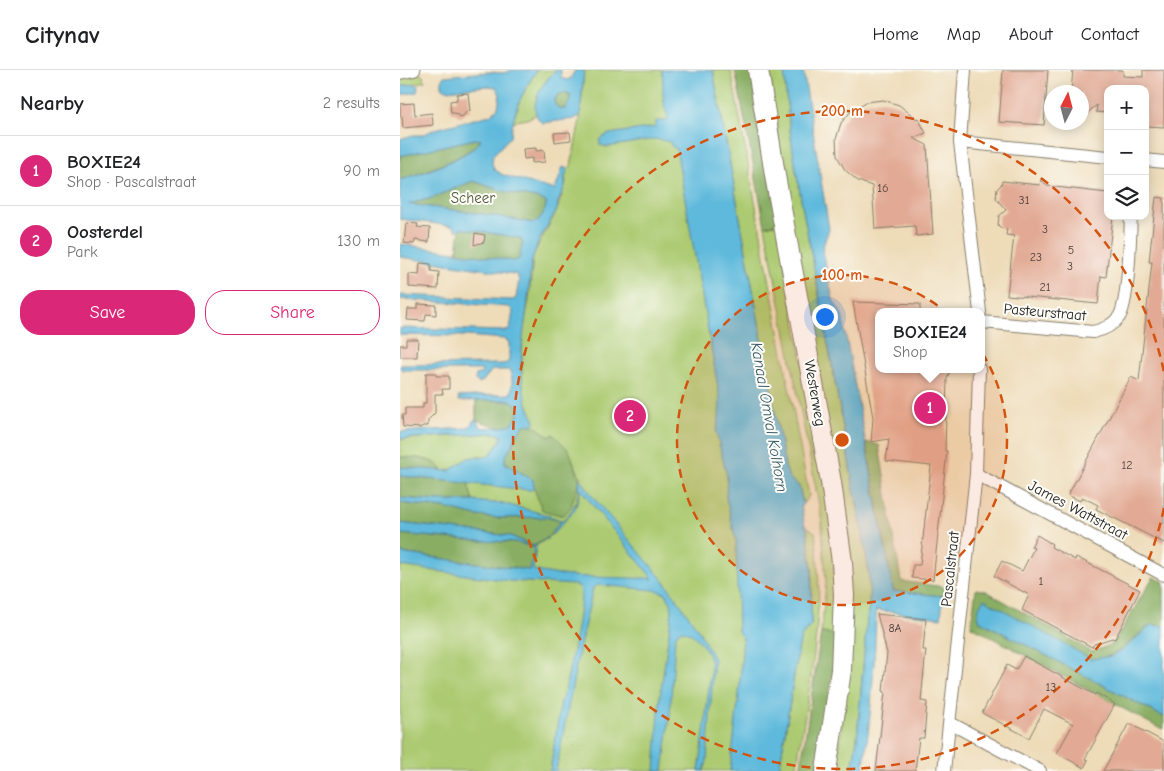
<!DOCTYPE html>
<html lang="en">
<head>
<meta charset="utf-8">
<style>
	body { margin:0; font-family:"Comic Neue",sans-serif; background:#f2f2f2; color:#202124 }
	.controls { position:absolute; right:15px; top:15px; display:grid; overflow:hidden; border-radius:10px; box-shadow:0 2px 12px #0003 }
	.controls button { width:45px; height:45px; display:grid; place-items:center; padding:0; border:0; border-bottom:1px solid #e0e0e0; background:#fff; color:#202124; font:25px sans-serif }
	.compass { position:absolute; left:644px; top:15px; width:45px; height:45px; border-radius:50%; background:#fff; box-shadow:0 2px 12px #0003; rotate:6deg }
	.you { position:absolute; left:424px; top:246px; width:18px; height:18px; margin:-12px; border:4px solid #fff; border-radius:50%; background:#1a73e8; box-shadow:0 0 0 8px #1a73e833 }
	.badge { display:grid; place-items:center; width:32px; height:32px; border-radius:50%; background:#db2777; color:#fff; font-size:16px; font-weight:700 }
	.pin { position:absolute; translate:-50% -50%; border:2px solid #fff; box-shadow:0 1px 5px #0006 }
	.popup { position:absolute; left:475px; top:238px; width:110px; height:65px; box-sizing:border-box; display:grid; place-content:center; border-radius:10px; background:#fff; filter:drop-shadow(0 1px 4px #0005); font-size:16px; white-space:nowrap; color:#757577 }
	.popup b { font-size:19px; color:#202124 }
	.popup::after { content:''; position:absolute; left:50%; top:100%; margin-left:-10px; border:10px solid transparent; border-top-color:#fff }
	.list { margin:0; padding:0; list-style:none }
	h2 { display:flex; justify-content:space-between; align-items:center; height:65px; margin:0; padding:0 20px; font-size:21px }
	h2 small { font-size:16px; font-weight:400; color:#757577 }
	.list li { display:grid; grid-template-columns:32px 1fr auto; gap:15px; align-items:center; box-sizing:border-box; height:70px; padding:0 20px; border-top:1px solid #e0e0e0 }
	.list b { display:block; font-size:19px; white-space:nowrap }
	.list p { margin:0; font-size:16px; white-space:nowrap; color:#757577 }
	.list em { font-size:16px; font-style:normal; color:#757577 }
	.actions { display:flex; gap:10px; padding:15px 20px }
	.actions a { flex:1; padding:11px 0; border:1px solid #db2777; border-radius:20px; text-align:center; font-size:18px; color:#db2777 }
	.actions .main { background:#db2777; color:#fff }
	.icon { flex:none; width:28px; height:28px; fill:none; stroke:currentColor; stroke-width:2; stroke-linecap:round; stroke-linejoin:round }
	.map { position:relative; flex:none; width:764px; height:701px; overflow:hidden }
	header { display:flex; align-items:center; gap:30px; box-sizing:border-box; height:70px; padding:0 25px; background:#fff; border-bottom:1px solid #e0e0e0 }
	header strong { font-size:24px }
	nav { display:flex; gap:28px; margin-inline-start:auto; font-size:18px }
	main { display:flex }
	aside { flex:1; background:#fff }
	.map>svg:first-child { display:block }
	.green { fill:#acca71; stroke:#647346 }
	.forest { fill:#89ae63; stroke:#526540 }
	.water { fill:#5fb9dc; stroke:#3e6a7c; fill-rule:evenodd }
	.building { fill:#e2aa94 }
	.lines { fill:none; stroke-linecap:round; stroke-linejoin:round }
	.street-casing { stroke:#857c6a; stroke-width:14 }
	.primary-casing { stroke:#857c6a; stroke-width:22 }
	.street { stroke:#fff; stroke-width:12 }
	.primary { stroke:#fff; stroke-width:20 }
	.ring { fill:none; stroke:#d4530e; stroke-width:2.5; stroke-dasharray:9 6 }
	.labels { text-anchor:middle; stroke-width:4; stroke-linejoin:round; paint-order:stroke }
	.number-label { font-size:12px; fill:#4e403a }
	.park-label { font-size:15px; fill:#4e593a; stroke:#fdfcf7 }
	.street-label { font-size:15px; fill:#1c1c1c; stroke:#fdfcf7 }
	.water-label { font-size:16px; font-style:italic; fill:#375b69; stroke:#fdfcf7 }
	.centre { fill:#d4530e; stroke:#fdfcf7; stroke-width:2.5 }
	.ring-label { font-size:15px; text-anchor:middle; font-weight:bold; fill:#d4530e; stroke:#fdfcf7; stroke-width:4; stroke-linejoin:round; paint-order:stroke }
</style>
</head>
<body>
<header>
<strong>Citynav</strong>
<nav><a>Home</a><a>Map</a><a>About</a><a>Contact</a></nav>
</header>
<main>
<aside>
<h2>Nearby<small>2 results</small></h2>
<ul class="list">
<li><span class="badge">1</span><div><b>BOXIE24</b><p>Shop · Pascalstraat</p></div><em>90 m</em></li>
<li><span class="badge">2</span><div><b>Oosterdel</b><p>Park</p></div><em>130 m</em></li>
</ul>
<div class="actions"><a class="main">Save</a><a>Share</a></div>
</aside>
<div class="map">
<svg width="764" height="701" viewBox="0 0 764 701">
	<rect width="100%" height="100%" fill="#fdfcf7"/>
	<filter id="ink" filterUnits="userSpaceOnUse"><feTurbulence type="fractalNoise" baseFrequency=".02" numOctaves="2"/><feDisplacementMap in="SourceGraphic" scale="10" xChannelSelector="R" yChannelSelector="G"/><feConvolveMatrix kernelMatrix="1 2 1 2 8 2 1 2 1" color-interpolation-filters="sRGB"/></filter>
	<filter id="wash" filterUnits="userSpaceOnUse"><feTurbulence type="fractalNoise" baseFrequency=".0096" numOctaves="4" result="noise"/><feDisplacementMap in="SourceGraphic" scale="20" xChannelSelector="R" yChannelSelector="G"/><feGaussianBlur stdDeviation="1.12" result="paint"/><feColorMatrix in="noise" values="0 0 0 0 0 0 0 0 0 0 0 0 0 0 0 0 0 1.4 0 .05"/><feComposite in="paint" operator="in"/></filter>
	<g filter="url(#wash)">
		<rect width="100%" height="100%" fill="#eedcb9"/>
		<g class="green">
			<path d="M137,0H156C144,11 132,28 137,44L127,49L111,52L118,38L119,29Z"/>
			<path d="M184,0H271L328,380L342,487L347,613L335,701H0V403L178,417L182,411L168,380L153,364L150,367L133,355L124,325L122,304V265L129,230L133,185L157,140L166,112L165,106L168,99L171,96L180,50Z"/>
			<path d="M313,0H331L409,426L403,434L399,416L389,408L385,396Z"/>
			<path d="M370,0H384C388,63 400,125 412,187C425,259 439,331 451,403C458,443 476,512 467,549L457,669L452,701H436L451,583L374,39Z"/>
			<path d="M19,3L24,7L25,11L16,14L0,16V6Z"/>
			<path d="M378,153L432,459L437,573L431,564L421,563L426,512L421,445L365,156Z"/>
			<path d="M95,363L102,365V368L89,386C85,387 81,385 77,386C64,388 55,401 43,401C34,387 15,388 0,387V369Z"/>
			<path d="M407,457L415,462L416,468C418,492 420,517 418,541C415,595 404,648 396,701H379L398,581L401,567L411,555L412,499Z"/>
		</g>
		<g class="forest">
			<path d="M335,0H352L378,153L365,156Z"/>
			<path d="M161,23L167,24L171,27L170,33L165,39L157,37L154,34L155,28Z"/>
			<path d="M75,69L81,70C70,86 19,104 0,110V86Z"/>
			<path d="M73,111L102,121L140,129L146,132C147,139 140,151 133,153L96,146L9,134L29,129Z"/>
			<path d="M60,158L120,168L123,173L119,189L115,191L57,183Z"/>
			<path d="M76,330L112,331L118,338L117,349C106,363 90,354 76,350Z"/>
			<path d="M126,354L133,355L150,367L153,364L169,380L180,410L171,437L163,446L142,440L134,418L133,410L105,392V388L122,357Z"/>
			<path d="M466,372L479,375L501,511L544,517L543,526L493,521Z"/>
			<path d="M0,387C15,388 34,387 43,401L0,397Z"/>
			<path d="M0,406L68,413L73,431H38L0,428Z"/>
			<path d="M0,433L44,438L77,446L98,448L146,447L161,451L148,468L133,476L111,466L0,453Z"/>
			<path d="M0,464L80,471L115,472L133,477L134,484L130,499L129,500L0,483Z"/>
			<path d="M753,507L764,512V556L751,555C729,570 721,588 691,589L577,544L580,551L764,647V659L759,658L571,556L576,519L586,521L692,582L713,574Z"/>
			<path d="M421,563L431,564L437,573L418,701H400Z"/>
		</g>
		<g class="water">
			<path d="M112,0H137C123,21 113,41 111,66L93,85L92,93L94,99L103,105L155,120L163,97L168,99L165,106V116L158,132L157,140C149,154 138,169 134,184C129,198 130,215 128,230C123,271 113,312 135,351L133,355L126,354L122,357L105,388V393L133,410L134,416L132,420H129L0,406V397L49,401L68,388L89,386L101,371L102,366L95,363L0,369V362L68,358L75,349L82,358L102,357L112,354L118,346L117,335L110,330L59,331L58,327L110,324C113,318 113,306 109,300H92L83,311L79,313L75,310L76,305L82,303V300H3L0,298L1,295L102,294L107,293L109,290V272L104,269L67,266L0,265V258L104,261L110,260L113,241L109,237L0,229V225L113,230L116,228L119,210L117,205L114,204L0,187V174L115,191L119,189L123,173L120,168L60,158L57,161L53,156L0,149V110C20,104 70,87 81,70L75,69L0,86V69L13,65H22L35,59L90,45L98,38L100,24L96,17L87,16L46,20L42,17V9L44,6L89,2L104,3ZM73,111L102,121L140,129L146,132C147,139 140,151 133,153L96,146L9,134L29,129Z"/>
			<path d="M156,0H161V8L167,10L171,8L175,0H184L180,46L174,49L142,53C125,38 143,12 156,0ZM164,23L170,25L171,30L165,39H160L155,35L154,31L158,24Z"/>
			<path d="M262,0H313L385,396L389,408L399,416L403,434L401,436L405,456L407,457L412,499L411,555L401,567L398,581L379,701H330L339,624L343,568L338,562L336,471L326,428L327,406L316,362L319,349L320,329L276,78L272,77L270,72L255,69L207,77L200,75V70L203,67L209,64L255,57L256,51H266L268,47C261,32 264,16 262,0Z"/>
			<path d="M384,0H403L429,159L422,179L433,230L442,245L493,521L543,526L541,548L476,540C475,594 471,648 463,701H452L457,669L467,548C476,512 458,443 451,403C439,331 425,259 412,187C400,125 388,63 384,0Z"/>
			<path d="M16,14L18,16L17,22L0,25V16Z"/>
			<path d="M179,409L182,411L192,426L264,511L298,559L314,589L307,691L304,701H299C303,673 306,645 309,617C310,609 312,598 310,590C307,578 292,558 279,561L275,568L270,645L263,701H255L260,626L272,541L271,533L265,523L254,520L198,515L193,518L180,576L156,701H150L161,631L165,621C168,604 185,528 180,517L175,515L110,511L0,496V483L129,500L130,499L134,484L133,477L115,472L80,471L0,464V453L111,466L133,477L148,468L161,451L146,447L98,448L77,446L44,438L0,433V428L38,431H73L105,434L148,445L163,451C174,439 181,427 179,409ZM181,419L188,429L253,509C245,507 238,509 230,508C197,507 164,508 133,500L136,476L155,462L175,439Z"/>
			<path d="M584,529L691,589L712,586L724,579L751,555L764,556V647L580,551C576,542 578,538 584,529Z"/>
		</g>
		<g id="blocks">
			<g class="building">
				<path d="M603,0H648L644,55L599,52Z"/>
				<path d="M673,0H723V6L743,7V0H764V57L745,56V19H708V43L696,42L697,35L682,47V22H671Z"/>
				<path d="M68,23L70,41H67L63,46L60,47L55,43H51L50,31L57,30V24Z"/>
				<path d="M483,30L499,35L517,49L518,48L526,63L513,68L527,75L533,164L516,166L515,156L475,159L472,116L458,111L445,100L437,86L436,69L441,53L452,40L466,32Z"/>
				<path d="M14,33L15,45L32,43L33,55L3,58L2,46H0V34Z"/>
				<path d="M170,62L171,70L155,72L154,63Z"/>
				<path d="M136,78V81L144,80L145,92L132,93V88L124,89L123,79Z"/>
				<path d="M641,109L647,116L708,123V146H713L706,207L701,206L698,234L607,225L614,166L606,165L607,159L601,158L598,155L599,146L606,140L596,128L597,119L601,115L602,111L640,115Z"/>
				<path d="M756,127L764,128V473L696,439L698,435L682,427L680,431L668,425L731,307L739,311L752,192H749Z"/>
				<path d="M6,153L18,154L17,157L30,158L29,172L15,170L14,174L4,173Z"/>
				<path d="M75,163L85,165L84,172L74,175Z"/>
				<path d="M20,193L31,194V201L39,202L38,219L9,217V204L19,205Z"/>
				<path d="M453,232L520,234V242H479V299H551L547,308L545,381H547L533,510L512,508L513,495H520L531,396L486,391L489,369L471,372L473,348Z"/>
				<path d="M18,234L36,235V245L26,244L25,251L7,250L8,239H18Z"/>
				<path d="M6,269H18L17,287H0V275H6Z"/>
				<path d="M26,303H36V306H49V319H42L43,324H35V343L28,350V356H23L20,358L3,357L2,345H5V338H23V333H26Z"/>
				<path d="M637,465L652,474L651,477L675,490L676,487L740,520L715,569L712,568L694,574L692,577L622,540L629,525L594,506L602,491L622,501L634,478L631,477Z"/>
				<path d="M477,544L526,549L523,580H526L521,631L527,632L524,668H519L515,701H476L485,622L483,621L487,583Z"/>
				<path d="M624,586L695,625L696,623L715,634L685,689L688,690L684,698L657,683L673,654L644,639L629,668L582,643L607,595L616,600Z"/>
				<path d="M729,653L764,672V701H703Z"/>
			</g>
		</g>
	</g>
	<g filter="url(#ink)">
		<use href="#blocks" fill-opacity="0" stroke="#857c6a" stroke-width="1"/>
		<g class="lines">
			<g class="street-casing">
				<g id="street">
					<path d="M565,0L560,72L580,242"/>
					<path d="M0,3L14,0"/>
					<path d="M560,72L708,87"/>
					<path d="M745,90L764,92"/>
					<path d="M581,252L693,262C703,260 712,256 719,247C729,232 730,167 731,146"/>
					<path d="M576,404L764,505"/>
					<path d="M550,653L640,701"/>
					<path d="M544,701L576,404L579,299"/>
				</g>
			</g>
			<g class="primary-casing">
				<path id="primary" d="M358,0L376,111L431,412L442,492L444,525L441,600L426,701"/>
			</g>
			<use href="#street" class="street"/>
			<use href="#primary" class="primary"/>
		</g>
	</g>
	<circle cx="442" cy="370" r="165" fill="#d4530e" fill-opacity=".12"/>
	<g class="ring">
		<circle cx="442" cy="370" r="165"/>
		<path d="M764 438A329 329 0 1 1 764 302"/>
	</g>
	<g class="labels">
		<g class="number-label">
			<text x="483" y="122">16</text>
			<text x="624" y="134">31</text>
			<text x="645" y="163">3</text>
			<text x="671" y="184">5</text>
			<text x="636" y="191">23</text>
			<text x="670" y="200">3</text>
			<text x="645" y="221">21</text>
			<text x="727" y="399">12</text>
			<text x="641" y="515">1</text>
			<text x="495" y="562">8A</text>
			<text x="651" y="621">13</text>
		</g>
		<g class="park-label">
			<text x="73" y="133">Scheer</text>
		</g>
		<g class="street-label">
			<text transform="translate(645 242) rotate(5)" y="5">Pasteurstraat</text>
			<text transform="translate(415 323) rotate(80)" y="5">Westerweg</text>
			<text transform="translate(678 440) rotate(28)" y="5">James Wattstraat</text>
			<text transform="translate(550 499) rotate(-84)" y="5">Pascalstraat</text>
		</g>
		<g class="water-label">
			<text transform="translate(370 347) rotate(80)" y="6">Kanaal Omval Kolhorn</text>
		</g>
	</g>
	<circle cx="442" cy="370" r="8" class="centre"/>
	<g class="ring-label">
		<text x="442" y="46">200 m</text>
		<text x="442" y="210">100 m</text>
	</g>
</svg>
<div class="controls">
<button>+</button>
<button>−</button>
<button><svg class="icon" aria-label="layers" viewBox="0 0 24 24"><path d="M12 4l9 5-9 5-9-5zM3 14l9 5 9-5"/></svg></button>
</div>
<svg class="compass" viewBox="-18 -18 36 36"><path d="M0-13l5 13h-10z" fill="#e53935"/><path d="M0 13l5-13h-10z" fill="#757577"/></svg>
<div class="you"></div>
<div class="pin badge" style="left:530px;top:338px">1</div>
<div class="popup"><b>BOXIE24</b>Shop</div>
<div class="pin badge" style="left:230px;top:346px">2</div>
</div>
</main>
</body>
</html>
